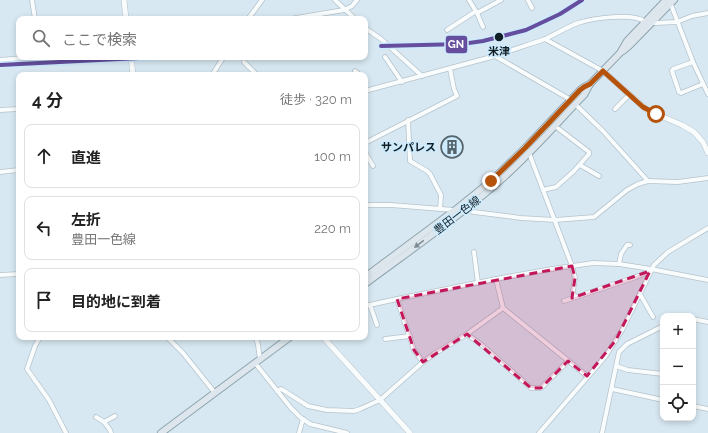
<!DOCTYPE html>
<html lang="ja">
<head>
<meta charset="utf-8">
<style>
	body { margin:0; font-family:Raleway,"Noto Sans JP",sans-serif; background:#f2f2f2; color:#222 }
	.controls { position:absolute; right:12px; bottom:12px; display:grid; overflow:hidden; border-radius:8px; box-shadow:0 2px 6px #0003 }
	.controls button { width:36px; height:36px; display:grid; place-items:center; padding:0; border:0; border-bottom:1px solid #e0e0e0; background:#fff; color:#222; font:20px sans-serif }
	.stop { position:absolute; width:12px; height:12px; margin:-9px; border:3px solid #b45309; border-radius:50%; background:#fff }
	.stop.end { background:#b45309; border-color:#fff; box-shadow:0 1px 4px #0008 }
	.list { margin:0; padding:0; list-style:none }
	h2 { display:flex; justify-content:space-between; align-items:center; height:52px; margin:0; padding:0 16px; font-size:17px }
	h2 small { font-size:13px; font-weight:400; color:#767676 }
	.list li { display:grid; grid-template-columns:26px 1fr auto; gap:12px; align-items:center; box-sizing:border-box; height:64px; margin:0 8px 8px; padding:0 8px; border:1px solid #e0e0e0; border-radius:8px }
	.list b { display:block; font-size:15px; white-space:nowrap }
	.list p { margin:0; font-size:13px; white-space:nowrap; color:#767676 }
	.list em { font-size:13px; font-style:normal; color:#767676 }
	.icon { flex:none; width:22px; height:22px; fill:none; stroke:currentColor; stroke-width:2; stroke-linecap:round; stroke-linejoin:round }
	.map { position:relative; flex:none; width:708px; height:433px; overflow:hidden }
	.search { position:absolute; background:#fff; box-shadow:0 2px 6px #0003; left:16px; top:16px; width:352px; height:44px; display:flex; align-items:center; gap:10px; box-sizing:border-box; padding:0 14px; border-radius:8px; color:#767676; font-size:15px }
	.panel { position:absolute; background:#fff; box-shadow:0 2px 6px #0003; left:16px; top:72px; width:352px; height:268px; border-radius:8px }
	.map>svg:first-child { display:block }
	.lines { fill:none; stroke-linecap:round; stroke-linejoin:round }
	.minor-casing { stroke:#b5c3cc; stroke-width:5.5 }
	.tertiary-casing { stroke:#b5c3cc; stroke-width:6 }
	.primary-casing { stroke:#8fa5b0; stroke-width:8 }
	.minor { stroke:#f9fcfd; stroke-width:4 }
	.tertiary { stroke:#f9fcfd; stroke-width:5 }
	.primary { stroke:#dce6ec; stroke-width:6 }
	.rail-1-casing { stroke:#cdebfd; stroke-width:7 }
	.rail-1 { stroke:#654e9e; stroke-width:4 }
	.oneway { fill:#808c93 }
	.route { stroke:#b45309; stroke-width:5 }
	.marked { fill:#c2185b; fill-opacity:0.2; stroke:#c2185b; stroke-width:3; stroke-dasharray:8 5; stroke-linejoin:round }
	.stop-dot { fill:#101e26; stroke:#cdebfd; stroke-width:1.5 }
	.labels { text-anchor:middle; stroke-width:3.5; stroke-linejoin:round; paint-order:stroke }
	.stop-label { font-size:11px; font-weight:bold; fill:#101e26; stroke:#cdebfd }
	.poi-label { font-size:11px; font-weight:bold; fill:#101e26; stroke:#cdebfd; text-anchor:end }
	.street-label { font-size:11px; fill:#101e26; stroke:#cdebfd }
	.line-badge { stroke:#cdebfd; stroke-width:1.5 }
	.badge-label { font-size:11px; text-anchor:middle; font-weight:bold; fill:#fff }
</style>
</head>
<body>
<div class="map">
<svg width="708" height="433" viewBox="0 0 708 433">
	<rect width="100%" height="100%" fill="#d8e8f2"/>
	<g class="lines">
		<g class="minor-casing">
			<g id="minor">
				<path d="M32,0L35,19"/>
				<path d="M335,0L355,19"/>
				<path d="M469,0L477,13L501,0"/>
				<path d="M528,0L532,8"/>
				<path d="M670,2L693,62L708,94"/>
				<path d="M477,13L483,27"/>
				<path d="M248,19L262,0"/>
				<path d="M290,19L344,10L352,6L357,0"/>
				<path d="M653,22L655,23L677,22L692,16L708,13"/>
				<path d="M365,28L381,39L422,76"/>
				<path d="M447,30L476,11"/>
				<path d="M545,39L603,71"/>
				<path d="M495,56L571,100"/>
				<path d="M385,57L402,82"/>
				<path d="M0,60L36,57"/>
				<path d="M244,62L257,75"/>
				<path d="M693,62L673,69L672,71L679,92L681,93L703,84"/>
				<path d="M355,71L360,75"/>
				<path d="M212,75L223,58"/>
				<path d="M365,91L495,56C511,50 528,45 545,39C556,34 567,27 578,23C593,18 632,13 644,21"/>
				<path d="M575,104L603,131L648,181"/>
				<path d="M615,109L629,95"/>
				<path d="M0,110L19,109"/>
				<path d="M408,120L410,161L427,171L430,174L441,195L440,209"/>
				<path d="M365,143L457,96L454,89L450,69"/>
				<path d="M365,152L373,166"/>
				<path d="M529,153L572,266L575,278L573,291L574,297"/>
				<path d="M580,165L599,176"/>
				<path d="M0,172L19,170"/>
				<path d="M543,190L556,187L574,171L589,154V152L555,126"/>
				<path d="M365,205H391L454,210"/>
				<path d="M465,210L474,212L521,218L555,220L594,217L627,190L638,184L648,181L678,182L708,178"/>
				<path d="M474,252L478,283"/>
				<path d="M619,264L621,254L627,245H630"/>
				<path d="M0,275L19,274"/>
				<path d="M496,279L503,308L587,376"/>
				<path d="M640,294L653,317"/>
				<path d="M397,299L414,350L423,362"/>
				<path d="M564,301L636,277L650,271"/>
				<path d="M370,305L377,325"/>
				<path d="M365,306L397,299L496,279L552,269L593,263L619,264L651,269L708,280"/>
				<path d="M693,319L708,322"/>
				<path d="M467,334L483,346L531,388H541L568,361"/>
				<path d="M40,337L35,346L27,369L49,400L66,433"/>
				<path d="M167,337L183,353L215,393"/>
				<path d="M256,337L258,345L260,359"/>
				<path d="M385,339L410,336"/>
				<path d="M255,363L291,408L300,417L310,424L347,433"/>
				<path d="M616,366L628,370L663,374"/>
				<path d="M612,389L663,400"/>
				<path d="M277,391L281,389L283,390L308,406L327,410L354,411L360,409L380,400L423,362L434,354L467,334L503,308"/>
				<path d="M693,406L708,409"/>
				<path d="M96,417L104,422"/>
				<path d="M111,433L110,430L104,422L115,416"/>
				<path d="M299,433L303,419"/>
				<path d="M539,433L605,357L622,330L654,265L668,252L708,228"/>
				<path d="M602,433L619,352L627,344L663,326"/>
			</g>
		</g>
		<g class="tertiary-casing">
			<g id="tertiary">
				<path d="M124,0L126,19"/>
				<path d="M131,57L133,75"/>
				<path d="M603,71L647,110L682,125L694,132L703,142L708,153"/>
				<path d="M323,337L410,433"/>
			</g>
		</g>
		<g class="primary-casing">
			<g id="primary">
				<path d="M623,51L629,46L674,0"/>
				<path d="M365,277L455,210L491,181L525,148L580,90L584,87L590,84"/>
				<path d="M365,284C408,252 453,221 494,186C527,158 555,125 584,95L590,84L620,53L627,41L666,0"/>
				<path d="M161,433L290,337"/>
			</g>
		</g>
		<use href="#minor" class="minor"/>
		<use href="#tertiary" class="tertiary"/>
		<use href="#primary" class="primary"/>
		<g class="rail-1-casing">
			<g id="rail-1">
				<path d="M381,46L462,44L483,41L526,30L560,14L582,0"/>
				<path d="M0,65L159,57"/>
			</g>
		</g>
		<use href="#rail-1" class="rail-1"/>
	</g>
	<defs><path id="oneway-solid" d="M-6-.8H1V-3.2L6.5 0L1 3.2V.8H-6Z"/></defs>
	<use class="oneway" href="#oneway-solid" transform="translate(419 244) rotate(143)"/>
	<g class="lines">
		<path class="route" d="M491,181L525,148L580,90L584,87L590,84L603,71L643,107L656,114"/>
	</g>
	<path class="marked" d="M572,266L575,278L572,298L650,271L616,340L587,376L568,361L541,388H531L467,334L423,362L414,350L397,299Z"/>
	<defs>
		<g id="building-ring" transform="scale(1.15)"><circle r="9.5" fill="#cdebfd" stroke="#56656d" stroke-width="1.5"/><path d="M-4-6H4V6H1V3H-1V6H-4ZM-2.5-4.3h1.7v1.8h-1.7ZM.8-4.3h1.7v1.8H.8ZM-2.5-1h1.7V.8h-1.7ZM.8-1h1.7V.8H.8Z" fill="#56656d"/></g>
	</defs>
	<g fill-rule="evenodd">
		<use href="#building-ring" x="452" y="147"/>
	</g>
	<circle class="stop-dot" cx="499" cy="37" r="5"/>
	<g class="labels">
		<g class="stop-label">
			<text x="499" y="55">米津</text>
		</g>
		<g class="poi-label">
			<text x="436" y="151">サンパレス</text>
		</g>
		<g class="street-label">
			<text transform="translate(457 215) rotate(-37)" y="4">豊田一色線</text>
		</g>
	</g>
	<rect class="line-badge" x="445" y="35" width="23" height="19" rx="4" fill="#654e9e"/>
	<g class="badge-label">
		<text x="456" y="48">GN</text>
	</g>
</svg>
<div class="controls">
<button>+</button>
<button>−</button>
<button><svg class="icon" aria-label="locate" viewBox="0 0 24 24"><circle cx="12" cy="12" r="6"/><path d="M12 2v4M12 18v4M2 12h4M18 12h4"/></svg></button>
</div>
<div class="stop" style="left:656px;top:114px"></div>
<div class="stop end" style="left:491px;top:181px"></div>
<div class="search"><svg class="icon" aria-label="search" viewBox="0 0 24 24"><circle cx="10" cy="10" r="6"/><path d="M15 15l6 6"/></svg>ここで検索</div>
<section class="panel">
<h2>4 分<small>徒歩 · 320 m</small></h2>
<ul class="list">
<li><svg class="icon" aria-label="ahead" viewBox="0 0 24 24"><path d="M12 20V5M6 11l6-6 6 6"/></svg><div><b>直進</b></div><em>100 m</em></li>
<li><svg class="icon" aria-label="left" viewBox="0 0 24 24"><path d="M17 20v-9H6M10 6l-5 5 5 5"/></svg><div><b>左折</b><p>豊田一色線</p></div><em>220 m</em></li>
<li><svg class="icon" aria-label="arrive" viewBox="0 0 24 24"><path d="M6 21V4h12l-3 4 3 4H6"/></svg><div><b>目的地に到着</b></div></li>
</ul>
</section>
</div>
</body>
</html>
